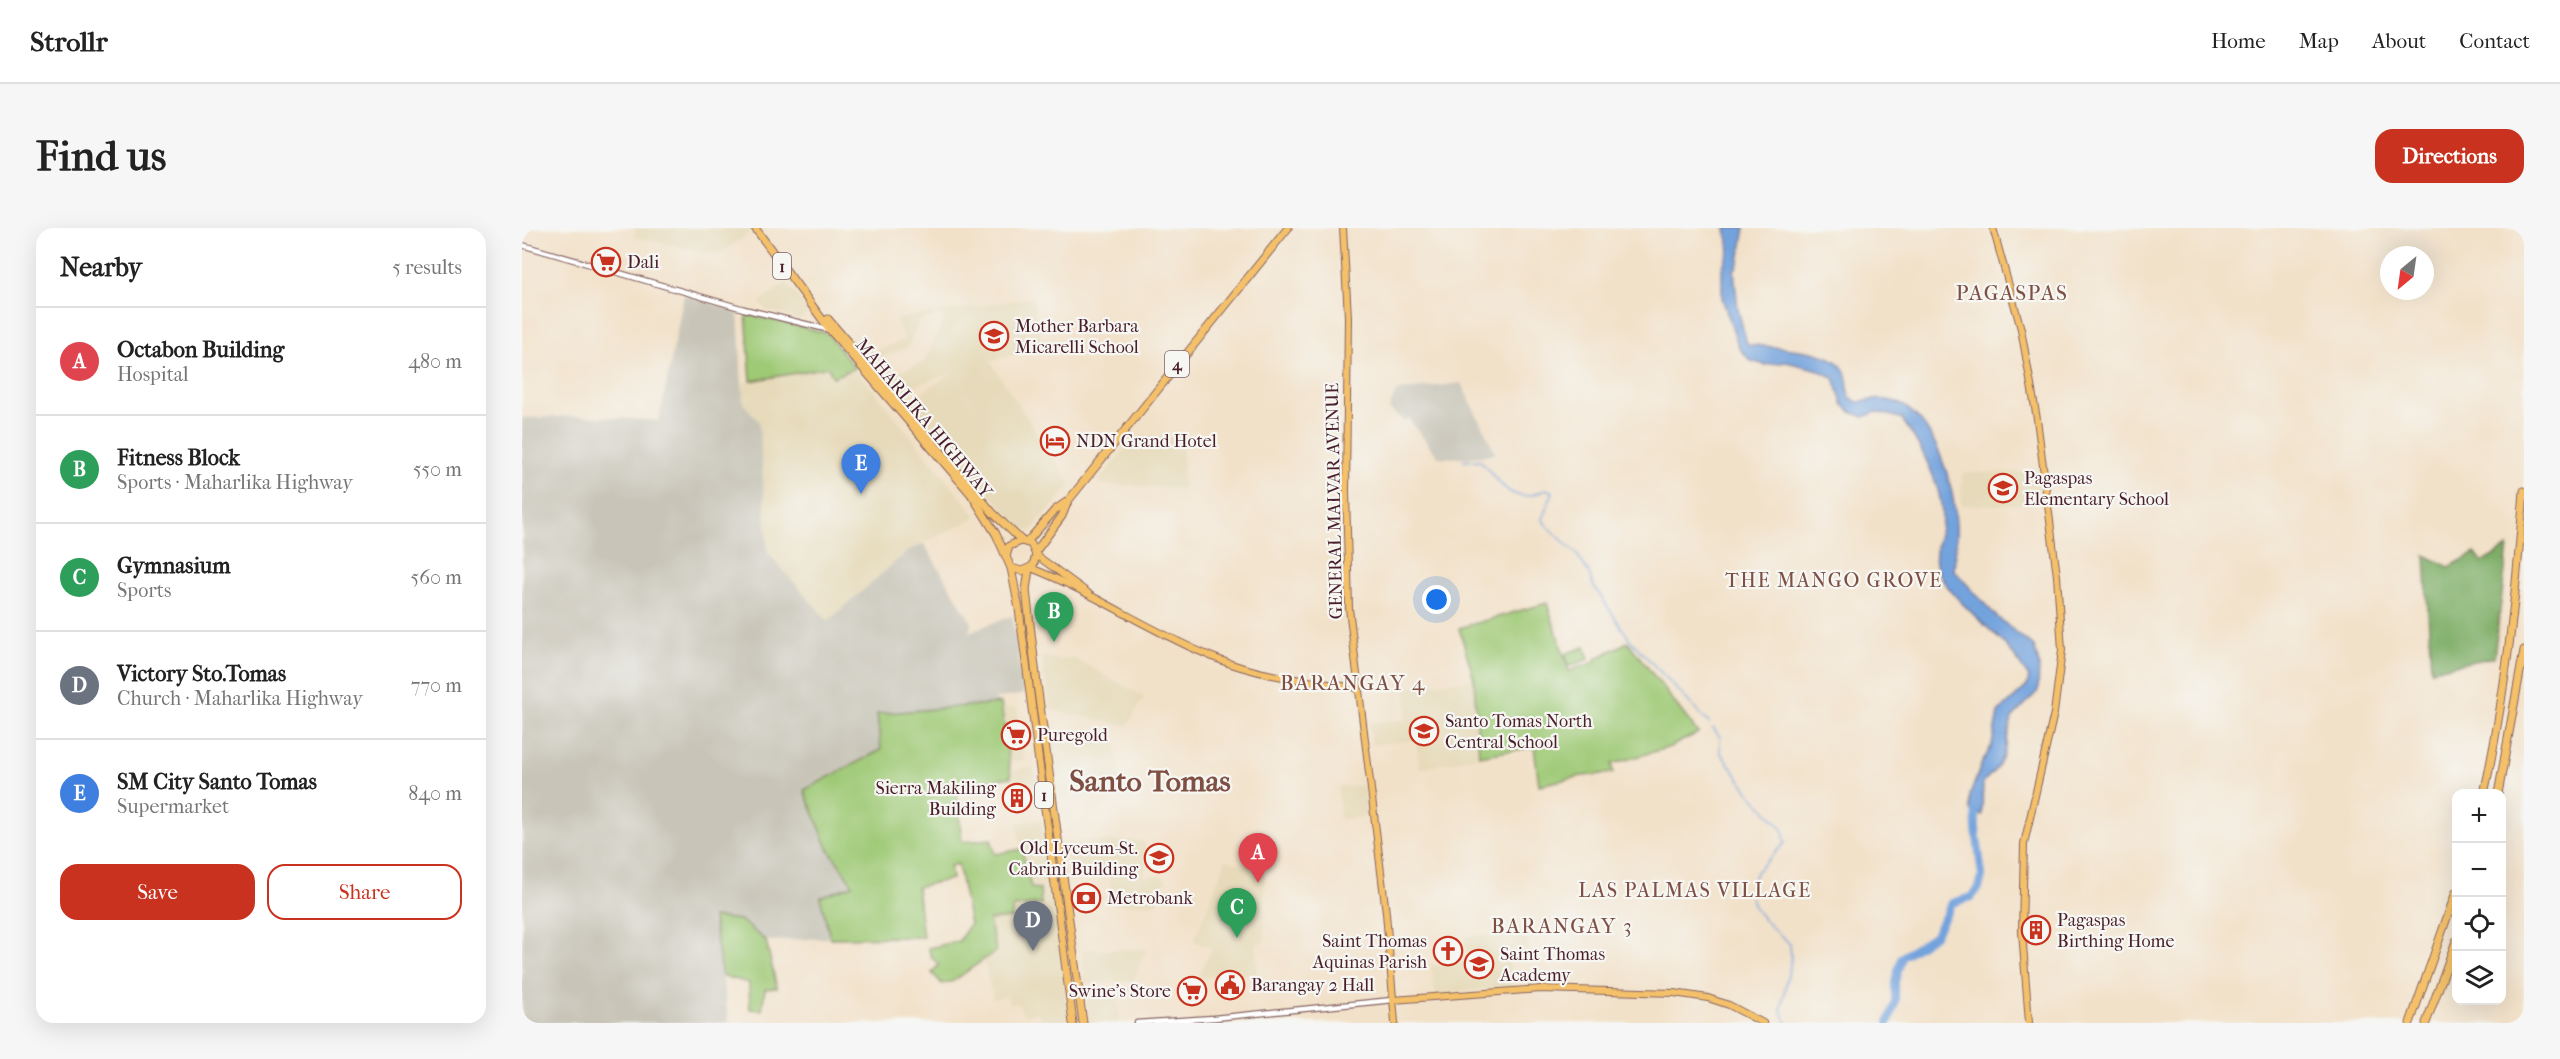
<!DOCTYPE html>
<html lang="en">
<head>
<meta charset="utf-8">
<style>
	body { margin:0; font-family:"IM FELL French Canon",serif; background:#f6f6f6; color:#222 }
	.controls { position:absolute; right:18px; bottom:18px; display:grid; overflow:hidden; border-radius:12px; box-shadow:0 6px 24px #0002 }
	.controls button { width:54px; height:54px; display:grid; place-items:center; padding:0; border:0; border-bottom:2px solid #e0e0e0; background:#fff; color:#222; font:30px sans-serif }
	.compass { position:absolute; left:1858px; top:18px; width:54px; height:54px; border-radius:50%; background:#fff; box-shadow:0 6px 24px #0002; rotate:209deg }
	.you { position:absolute; left:915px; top:372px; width:21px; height:21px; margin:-15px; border:4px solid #fff; border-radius:50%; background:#1a73e8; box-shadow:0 0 0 9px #1a73e833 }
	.badge { display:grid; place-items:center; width:39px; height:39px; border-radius:50%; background:#c8321e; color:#fff; font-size:20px; font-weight:700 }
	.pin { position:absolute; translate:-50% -50px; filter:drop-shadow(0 2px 3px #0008) }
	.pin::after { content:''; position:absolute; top:32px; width:21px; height:18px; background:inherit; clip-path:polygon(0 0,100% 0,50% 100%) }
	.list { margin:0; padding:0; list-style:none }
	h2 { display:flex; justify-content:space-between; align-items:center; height:78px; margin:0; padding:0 24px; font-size:26px }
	h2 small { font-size:20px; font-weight:400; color:#767676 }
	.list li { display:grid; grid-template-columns:39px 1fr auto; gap:18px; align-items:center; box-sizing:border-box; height:108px; padding:0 24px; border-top:2px solid #e0e0e0 }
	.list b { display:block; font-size:22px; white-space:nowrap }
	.list p { margin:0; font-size:20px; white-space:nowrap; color:#767676 }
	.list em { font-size:20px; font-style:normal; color:#767676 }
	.actions { display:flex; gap:12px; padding:18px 24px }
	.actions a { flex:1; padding:14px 0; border:2px solid #c8321e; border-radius:18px; text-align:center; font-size:21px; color:#c8321e }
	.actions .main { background:#c8321e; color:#fff }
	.icon { flex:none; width:33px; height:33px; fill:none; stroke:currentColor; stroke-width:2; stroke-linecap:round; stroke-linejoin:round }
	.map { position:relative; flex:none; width:2002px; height:795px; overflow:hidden; border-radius:18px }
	header { display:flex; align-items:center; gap:36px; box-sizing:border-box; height:84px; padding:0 30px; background:#fff; border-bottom:2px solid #e0e0e0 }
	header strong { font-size:28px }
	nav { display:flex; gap:33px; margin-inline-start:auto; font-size:21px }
	.intro { display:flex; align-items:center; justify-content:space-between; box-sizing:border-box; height:144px; padding:0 36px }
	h1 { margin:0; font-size:42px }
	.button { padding:15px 27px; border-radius:18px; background:#c8321e; color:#fff; font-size:21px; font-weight:700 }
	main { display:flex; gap:36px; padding:0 36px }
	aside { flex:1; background:#fff; border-radius:18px; box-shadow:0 6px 24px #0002 }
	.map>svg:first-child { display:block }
	.built { fill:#e6daba }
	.industrial { fill:#c8c4b8 }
	.green { fill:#9ec975; stroke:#747450; stroke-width:1.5 }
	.forest { fill:#7ead66; stroke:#646648; stroke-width:1.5 }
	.water { fill:#73a3dd; stroke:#5e6184; stroke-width:1.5 }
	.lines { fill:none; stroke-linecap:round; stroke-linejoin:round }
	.stream { stroke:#73a3dd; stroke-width:1.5 }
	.river { stroke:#73a3dd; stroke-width:8 }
	.minor-casing { stroke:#856362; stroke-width:7 }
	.major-casing { stroke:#856362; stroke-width:8 }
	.highway-casing { stroke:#856362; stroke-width:9 }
	.minor { stroke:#fff; stroke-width:4.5 }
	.major { stroke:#f4c16b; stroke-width:6 }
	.highway { stroke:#f4c16b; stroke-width:7 }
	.labels { text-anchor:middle; stroke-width:4.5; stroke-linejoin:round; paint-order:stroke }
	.shield { fill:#f6f6f2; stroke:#7e6067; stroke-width:1.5 }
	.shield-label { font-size:16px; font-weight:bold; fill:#4a1f2b }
	.poi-label { font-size:18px; fill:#4a1f2b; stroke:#f6f6f2; text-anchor:start }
	.street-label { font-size:18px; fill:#4a1f2b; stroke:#f6f6f2 }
	.neighbourhood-label { font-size:20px; letter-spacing:1.5px; fill:#7f4f44; stroke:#f6f6f2 }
	.quarter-label { font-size:21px; letter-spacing:1.5px; fill:#7f4f44; stroke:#f6f6f2 }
	.town-label { font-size:30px; font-weight:bold; fill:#7f4f44; stroke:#f6f6f2 }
</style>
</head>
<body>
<header>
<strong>Strollr</strong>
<nav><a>Home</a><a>Map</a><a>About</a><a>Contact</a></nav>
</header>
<div class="intro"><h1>Find us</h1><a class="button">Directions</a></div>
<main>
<aside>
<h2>Nearby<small>5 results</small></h2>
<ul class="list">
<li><span class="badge" style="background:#e0444e">A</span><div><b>Octabon Building</b><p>Hospital</p></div><em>480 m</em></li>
<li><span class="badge" style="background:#2e9e5b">B</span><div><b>Fitness Block</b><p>Sports · Maharlika Highway</p></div><em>550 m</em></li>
<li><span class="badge" style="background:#2e9e5b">C</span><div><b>Gymnasium</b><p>Sports</p></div><em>560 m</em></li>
<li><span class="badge" style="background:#6b7280">D</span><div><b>Victory Sto.Tomas</b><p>Church · Maharlika Highway</p></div><em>770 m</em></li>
<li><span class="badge" style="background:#3f7fe0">E</span><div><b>SM City Santo Tomas</b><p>Supermarket</p></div><em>840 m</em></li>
</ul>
<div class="actions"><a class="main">Save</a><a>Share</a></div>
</aside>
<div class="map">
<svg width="2002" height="795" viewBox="0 0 2002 795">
	<rect width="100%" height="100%" fill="#f6f6f2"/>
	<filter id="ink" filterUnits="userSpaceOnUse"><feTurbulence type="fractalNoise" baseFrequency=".0167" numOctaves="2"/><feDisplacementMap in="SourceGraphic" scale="12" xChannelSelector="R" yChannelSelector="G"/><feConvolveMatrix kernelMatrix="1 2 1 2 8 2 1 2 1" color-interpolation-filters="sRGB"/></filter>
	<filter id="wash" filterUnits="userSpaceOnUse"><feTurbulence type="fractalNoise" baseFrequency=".008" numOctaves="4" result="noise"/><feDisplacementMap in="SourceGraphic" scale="24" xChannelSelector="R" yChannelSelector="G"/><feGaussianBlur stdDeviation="1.35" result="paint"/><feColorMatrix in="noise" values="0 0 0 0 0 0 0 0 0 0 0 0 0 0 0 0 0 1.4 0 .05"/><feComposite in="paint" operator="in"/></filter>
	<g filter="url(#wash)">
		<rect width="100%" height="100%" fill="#f2e1c9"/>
		<g class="built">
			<path d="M113,0H226L229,4L197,27L113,9Z"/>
			<path d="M264,55L287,83L277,92L244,82L238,74Z"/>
			<path d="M510,70L521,119L468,133L549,257L509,303L501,301L386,179L392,174L390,171L430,145L374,163L363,150L402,134L422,91L421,86L397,92L387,119L350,133L345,127L382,112L374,91Z"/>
			<path d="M306,139L311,149L333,140L455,289L387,322L306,393L246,325L237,194L221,176L220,155Z"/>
			<path d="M614,208L660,210L661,261L575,256Z"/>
			<path d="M1521,244L1524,275L1439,278L1440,245Z"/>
			<path d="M519,428L537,432L552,430L622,469L605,498L528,482Z"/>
			<path d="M952,451L957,528L898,541L894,512L850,517L847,495L884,491V460Z"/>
			<path d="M495,479L497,493H506L508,506L499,508L502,532L488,534L480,481Z"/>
			<path d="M528,505L594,515L598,560L538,569Z"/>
			<path d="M512,539L515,554L491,563L487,543Z"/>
			<path d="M842,557L846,588L818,591L816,559Z"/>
			<path d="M520,592L530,657L509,660L494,595Z"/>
			<path d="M623,613V648H639L644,652L634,676L592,677L586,640L548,646L542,614Z"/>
			<path d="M704,632L743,642L742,714L734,715L735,746L676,750L690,720L672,713Z"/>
			<path d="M529,659L533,687L547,795H520L516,784L502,788L495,775L488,777L485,768L471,771L461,731L474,723L467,692L491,679L519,676L518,661Z"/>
			<path d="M1006,703L1008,729L987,731L990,759L913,766L909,737L945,735L943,709Z"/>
			<path d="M624,721L611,753L563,754L561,722Z"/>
			<path d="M596,766L597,795H567L565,772Z"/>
		</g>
		<g class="industrial">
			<path d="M162,67L216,83L221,175L237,194L246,325L306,393L387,322L402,316L450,395L447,404L490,388L502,466L473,471L475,475L356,486L359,522L294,555L306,620L332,658L298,669L308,710L244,713L218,692L191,690L207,795H0V190L59,188L137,193Z"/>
			<path d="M939,155L974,226L943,230L916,229L886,190L882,193L867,181L873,165L877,163Z"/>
		</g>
		<g class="green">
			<path d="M224,86L305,105L333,140L311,149L306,139L229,153Z"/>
			<path d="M1025,375L1047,443L1073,434V431L1106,414L1176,505L1148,519L1090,536L1091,545L1060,548L1017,557L1012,519L957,528L952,451L937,400Z"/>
			<path d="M1063,419L1067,431L1047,438L1043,426Z"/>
			<path d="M479,475L489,549L434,557L440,614L469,611L473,626L500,621L509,660L518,661L519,676L491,679L489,690L467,692L474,723L431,753L420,756L410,745L417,736L410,730L406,720L437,713L448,696L436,636L428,638L430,651L395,659L401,709L308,710L298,669L331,657L306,620L282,562L359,522L355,486Z"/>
			<path d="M711,661L728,664L727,691L702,689Z"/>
			<path d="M191,689L218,692L244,713L255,760L243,761L240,782L228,781L227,755L200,748Z"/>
		</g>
		<path class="forest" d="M1986,319L1972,429L1909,442L1903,327L1927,339L1953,325L1961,334Z"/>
		<path class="water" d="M1204,0H1223L1217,34L1212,43L1216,81L1225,116C1249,121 1312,118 1323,144C1326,151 1326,160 1327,168L1335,174C1348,172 1364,169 1376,175C1414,192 1432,258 1434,295C1435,311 1433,327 1432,342L1474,388L1512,419L1517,436L1516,463L1490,490L1481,528L1473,542L1461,554L1460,587L1448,582V567L1459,537L1470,517L1476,485L1505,458L1507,449C1500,439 1493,428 1485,419C1467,398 1420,364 1414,336C1411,322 1420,305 1420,291C1421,258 1398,216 1379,190L1354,184L1342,189L1331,185L1321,177L1312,150L1294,141L1264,134L1244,137L1229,133L1217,120L1200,70V41L1207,22Z"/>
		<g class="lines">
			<g class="stream">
				<path d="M941,233L958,232C978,254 990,281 1024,261L1031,264L1020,291L1026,299L1054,325L1067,345L1071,357L1108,412L1187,495"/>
				<path d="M1191,500L1198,509V524L1226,563L1261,601L1263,615L1234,644L1228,662"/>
				<path d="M1229,669C1231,686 1256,705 1268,716L1269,732L1259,782L1265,795"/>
			</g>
			<path class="river" d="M1366,795L1373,775V753L1380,729L1413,707L1430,675L1449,669L1457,660L1460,648L1454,601L1453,573"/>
		</g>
	</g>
	<g filter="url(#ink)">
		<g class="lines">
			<g class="minor-casing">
				<g id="minor">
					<path d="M0,17L222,81L308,102"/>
					<path d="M615,795L692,790L871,772"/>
				</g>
			</g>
			<g class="major-casing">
				<g id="major">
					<path d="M821,0L826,89L824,263L827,380L864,685L873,795"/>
					<path d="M1471,0L1499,101L1515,191L1535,348L1540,422L1532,485L1502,616L1500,704L1507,795"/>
					<path d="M514,327L566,365"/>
					<path d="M509,340C573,365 630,405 693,430C739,449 788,453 836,460"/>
					<path d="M871,772L1019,761L1152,765L1186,770L1207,777L1241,795"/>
				</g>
			</g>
			<g class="highway-casing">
				<g id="highway">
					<path d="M233,0L308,102L449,266L474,306L489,340L500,343L511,338L514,327L509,316L499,313L487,318L484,329"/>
					<path d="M306,91L471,285L500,313"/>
					<path d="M505,314L533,282L546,273L766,0"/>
					<path d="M514,323L540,288L546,273"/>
					<path d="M489,340L497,381L551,795"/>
					<path d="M507,341L504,362L515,456L561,795"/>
					<path d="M1962,566C1984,466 1994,365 2002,263"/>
					<path d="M1976,566L2002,422"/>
					<path d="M1888,795L1934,664"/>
					<path d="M1904,795L1934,713"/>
				</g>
			</g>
			<use href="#minor" class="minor"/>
			<use href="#major" class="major"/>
			<use href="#highway" class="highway"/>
		</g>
	</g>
	<defs>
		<g id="supermarket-ring" transform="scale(1.5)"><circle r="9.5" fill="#f6f6f2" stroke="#c8321e" stroke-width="1.5"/><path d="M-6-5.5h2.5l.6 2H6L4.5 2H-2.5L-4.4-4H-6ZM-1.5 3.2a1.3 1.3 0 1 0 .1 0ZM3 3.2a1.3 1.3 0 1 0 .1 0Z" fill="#c8321e"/></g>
		<g id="school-ring" transform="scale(1.5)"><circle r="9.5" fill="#f6f6f2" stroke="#c8321e" stroke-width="1.5"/><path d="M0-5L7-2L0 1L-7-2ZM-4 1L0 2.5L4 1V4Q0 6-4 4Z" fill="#c8321e"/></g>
		<g id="hotel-ring" transform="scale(1.5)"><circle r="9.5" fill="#f6f6f2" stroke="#c8321e" stroke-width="1.5"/><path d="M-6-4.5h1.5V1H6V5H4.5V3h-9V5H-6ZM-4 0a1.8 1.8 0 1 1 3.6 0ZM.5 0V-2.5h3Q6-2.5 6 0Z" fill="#c8321e"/></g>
		<g id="building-ring" transform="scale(1.5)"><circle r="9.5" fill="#f6f6f2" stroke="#c8321e" stroke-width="1.5"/><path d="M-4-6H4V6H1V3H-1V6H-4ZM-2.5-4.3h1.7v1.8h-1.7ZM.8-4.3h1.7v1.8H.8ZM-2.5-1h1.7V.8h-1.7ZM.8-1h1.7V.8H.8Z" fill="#c8321e"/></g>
		<g id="university-ring" transform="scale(1.5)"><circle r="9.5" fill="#f6f6f2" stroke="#c8321e" stroke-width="1.5"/><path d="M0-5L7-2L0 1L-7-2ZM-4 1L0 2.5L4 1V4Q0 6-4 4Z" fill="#c8321e"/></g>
		<g id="bank-ring" transform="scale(1.5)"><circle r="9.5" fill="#f6f6f2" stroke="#c8321e" stroke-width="1.5"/><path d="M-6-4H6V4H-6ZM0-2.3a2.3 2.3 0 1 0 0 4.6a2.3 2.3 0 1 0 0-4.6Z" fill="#c8321e"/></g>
		<g id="church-ring" transform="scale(1.5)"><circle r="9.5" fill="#f6f6f2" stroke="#c8321e" stroke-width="1.5"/><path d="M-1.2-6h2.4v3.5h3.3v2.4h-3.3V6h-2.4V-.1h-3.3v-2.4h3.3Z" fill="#c8321e"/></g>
		<g id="civic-ring" transform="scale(1.5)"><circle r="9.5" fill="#f6f6f2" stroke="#c8321e" stroke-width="1.5"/><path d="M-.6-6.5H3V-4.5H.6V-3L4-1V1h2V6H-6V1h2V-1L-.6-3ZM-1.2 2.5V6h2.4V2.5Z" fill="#c8321e"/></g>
	</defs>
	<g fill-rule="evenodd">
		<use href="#supermarket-ring" x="84" y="34"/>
		<use href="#school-ring" x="472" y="108"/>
		<use href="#hotel-ring" x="533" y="213"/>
		<use href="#school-ring" x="1481" y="260"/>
		<use href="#school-ring" x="902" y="503"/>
		<use href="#supermarket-ring" x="494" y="507"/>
		<use href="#building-ring" x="495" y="570"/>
		<use href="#university-ring" x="637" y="630"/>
		<use href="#bank-ring" x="564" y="670"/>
		<use href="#building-ring" x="1514" y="702"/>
		<use href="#church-ring" x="926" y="723"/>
		<use href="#school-ring" x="957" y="736"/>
		<use href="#civic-ring" x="708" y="757"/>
		<use href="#supermarket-ring" x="670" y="763"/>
	</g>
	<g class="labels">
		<g class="shield">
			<rect x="251" y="25" width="18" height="26" rx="4.5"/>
			<rect x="643" y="123" width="24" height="26" rx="4.5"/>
			<rect x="513" y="554" width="18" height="26" rx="4.5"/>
		</g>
		<g class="shield-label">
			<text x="260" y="44">1</text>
			<text x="655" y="142">4</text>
			<text x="522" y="573">1</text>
		</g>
		<g class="poi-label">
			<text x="105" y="40">Dali</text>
			<text x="493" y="104">Mother Barbara<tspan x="493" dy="21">Micarelli School</tspan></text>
			<text x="554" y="219">NDN Grand Hotel</text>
			<text x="1502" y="256">Pagaspas<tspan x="1502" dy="21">Elementary School</tspan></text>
			<text x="923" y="499">Santo Tomas North<tspan x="923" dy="21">Central School</tspan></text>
			<text x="515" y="513">Puregold</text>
			<text x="474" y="566" text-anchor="end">Sierra Makiling<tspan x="474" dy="21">Building</tspan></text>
			<text x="616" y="626" text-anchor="end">Old Lyceum-St.<tspan x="616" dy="21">Cabrini Building</tspan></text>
			<text x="585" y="676">Metrobank</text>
			<text x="1535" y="698">Pagaspas<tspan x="1535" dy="21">Birthing Home</tspan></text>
			<text x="905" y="719" text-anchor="end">Saint Thomas<tspan x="905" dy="21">Aquinas Parish</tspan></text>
			<text x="978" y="732">Saint Thomas<tspan x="978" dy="21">Academy</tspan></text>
			<text x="729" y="763">Barangay 2 Hall</text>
			<text x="649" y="769" text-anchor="end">Swine's Store</text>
		</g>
		<g class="street-label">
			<text transform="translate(402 190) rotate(50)" y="6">MAHARLIKA HIGHWAY</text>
			<text transform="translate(812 273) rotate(-91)" y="6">GENERAL MALVAR AVENUE</text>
		</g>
		<g class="neighbourhood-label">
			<text x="1312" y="359">THE MANGO GROVE</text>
			<text x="1173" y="669">LAS PALMAS VILLAGE</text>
		</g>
		<g class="quarter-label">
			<text x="1490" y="72">PAGASPAS</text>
			<text x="831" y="462">BARANGAY 4</text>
			<text x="1040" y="705">BARANGAY 3</text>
		</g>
		<g class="town-label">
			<text x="628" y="563">Santo Tomas</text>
		</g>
	</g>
</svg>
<div class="controls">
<button>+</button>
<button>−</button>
<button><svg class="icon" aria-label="locate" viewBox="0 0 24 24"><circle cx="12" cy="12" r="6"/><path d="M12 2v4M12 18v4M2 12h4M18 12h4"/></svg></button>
<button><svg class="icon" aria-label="layers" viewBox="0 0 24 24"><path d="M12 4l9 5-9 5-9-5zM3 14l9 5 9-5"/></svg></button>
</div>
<svg class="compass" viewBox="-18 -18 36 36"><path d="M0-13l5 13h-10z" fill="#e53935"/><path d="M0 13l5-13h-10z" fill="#767676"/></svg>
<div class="you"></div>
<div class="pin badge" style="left:736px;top:655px;background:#e0444e">A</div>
<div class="pin badge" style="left:532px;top:414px;background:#2e9e5b">B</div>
<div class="pin badge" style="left:715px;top:710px;background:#2e9e5b">C</div>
<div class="pin badge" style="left:511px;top:723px;background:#6b7280">D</div>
<div class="pin badge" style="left:339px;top:266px;background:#3f7fe0">E</div>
</div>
</main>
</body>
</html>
